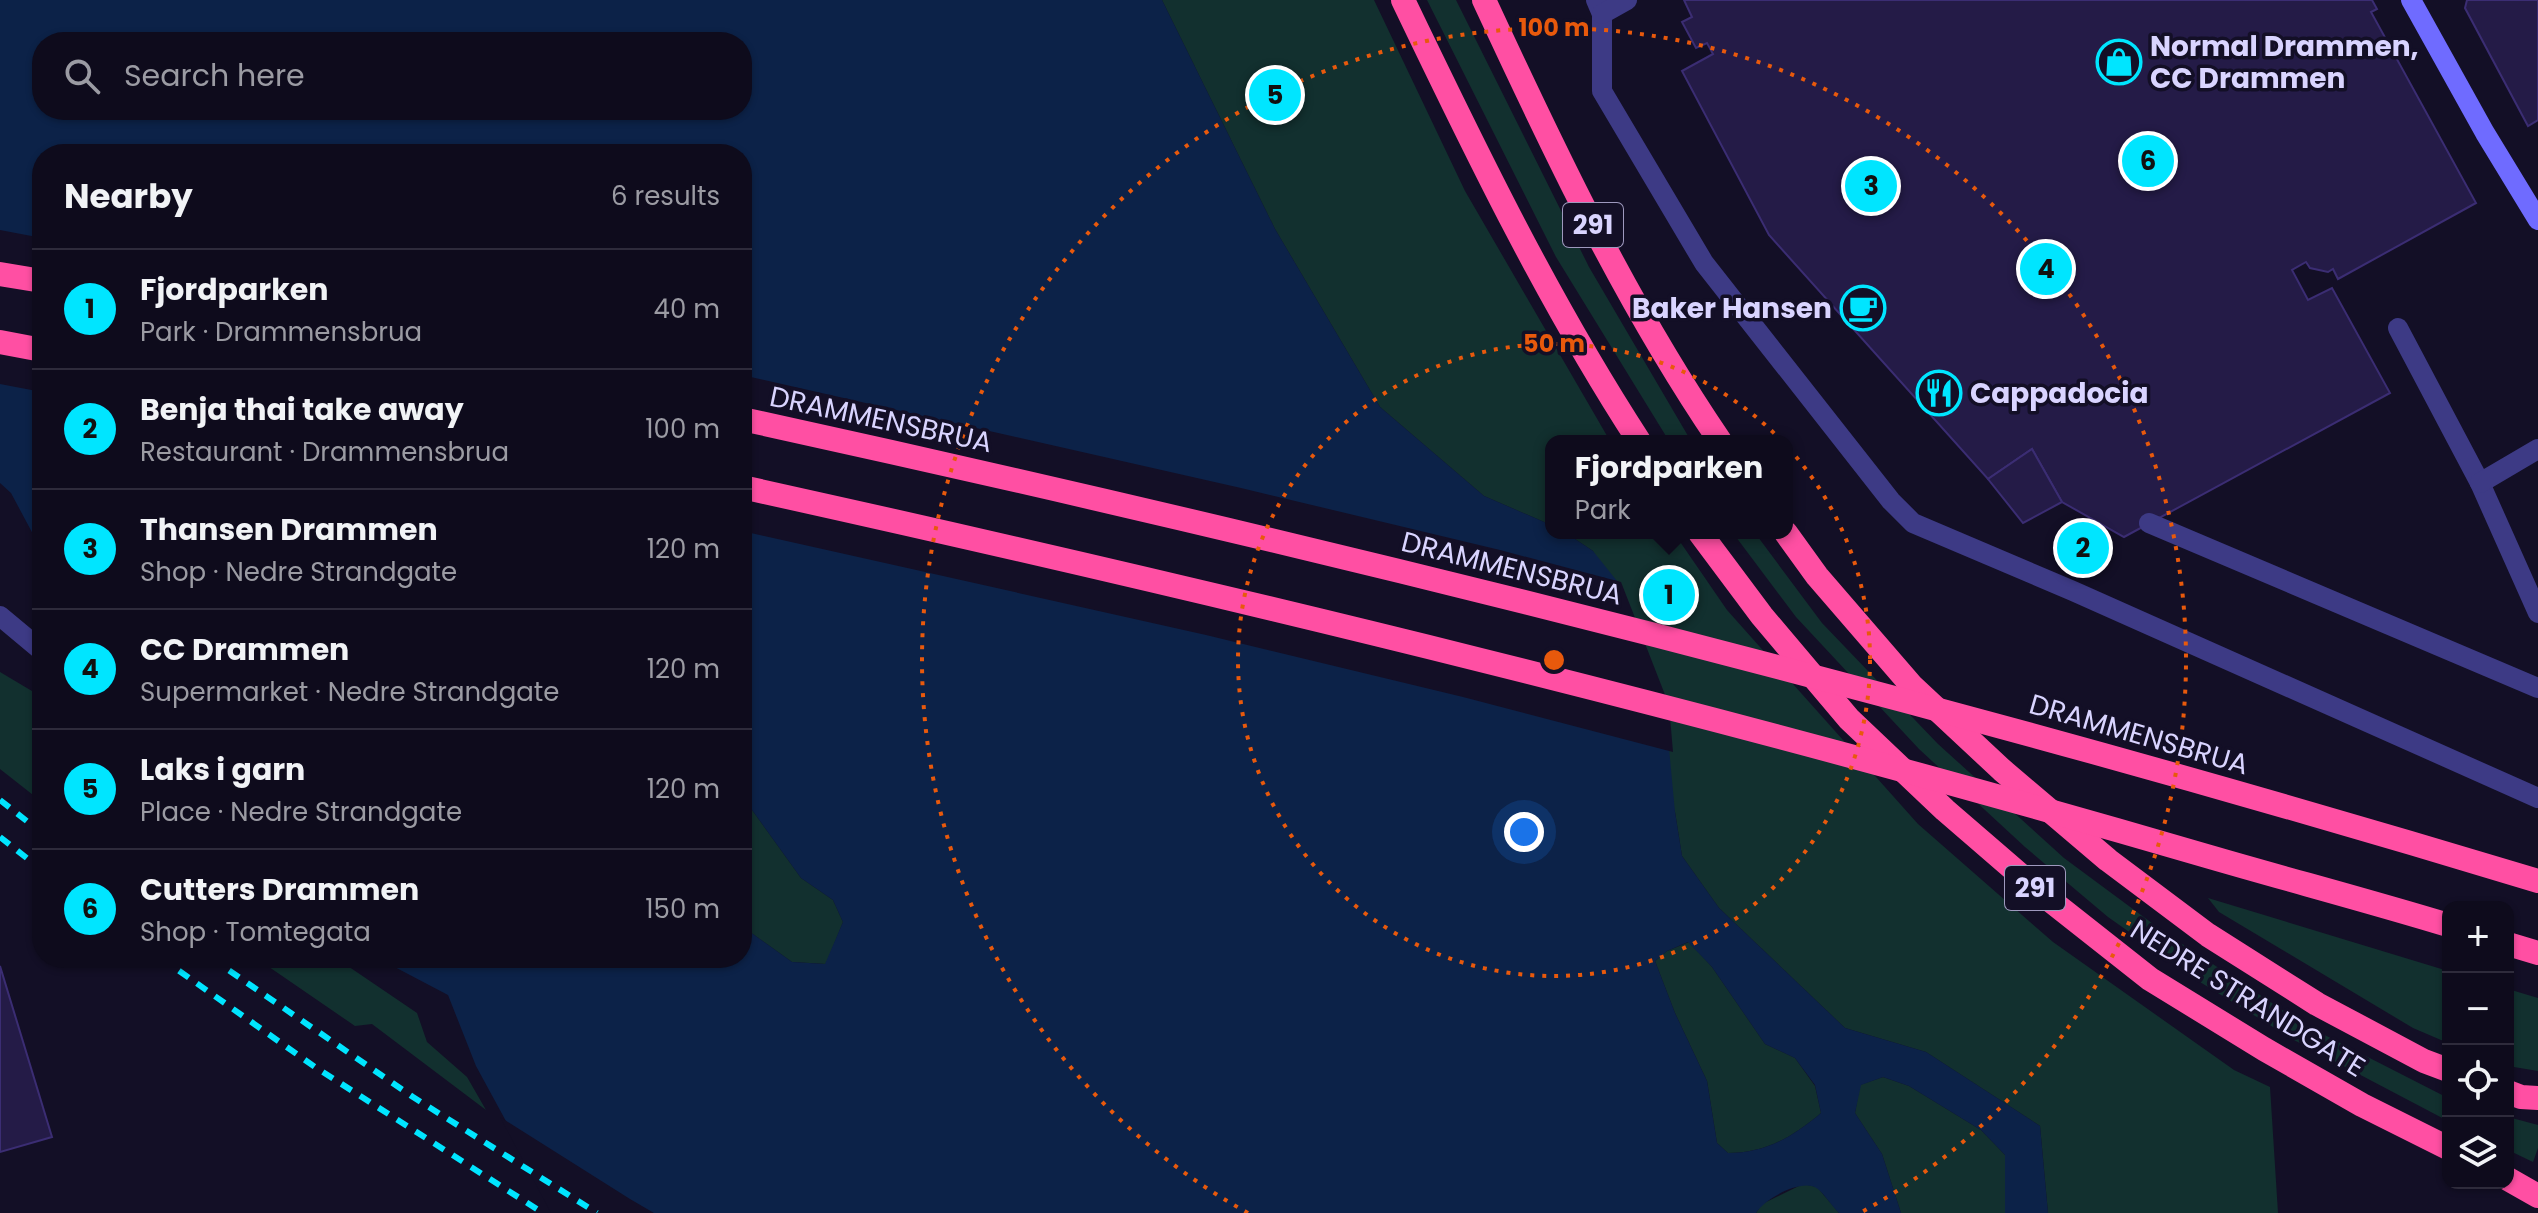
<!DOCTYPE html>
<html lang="en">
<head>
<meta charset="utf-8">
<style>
	body { margin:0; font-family:Poppins,sans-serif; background:#171425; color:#f1f3f6 }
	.controls { position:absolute; right:24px; bottom:24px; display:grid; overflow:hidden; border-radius:16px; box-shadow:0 2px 6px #0004 }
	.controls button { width:72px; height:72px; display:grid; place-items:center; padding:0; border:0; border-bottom:2px solid #2e2b3b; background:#0e0b1c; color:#f1f3f6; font:40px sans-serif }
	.you { position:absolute; left:1524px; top:832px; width:28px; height:28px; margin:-20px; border:6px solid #fff; border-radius:50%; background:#1a73e8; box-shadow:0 0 0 12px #1a73e833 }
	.badge { display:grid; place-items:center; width:52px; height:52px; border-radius:50%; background:#00e5ff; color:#111; font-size:26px; font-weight:700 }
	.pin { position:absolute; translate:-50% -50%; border:4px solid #fff; box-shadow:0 2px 8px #0006 }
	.popup { position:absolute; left:1545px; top:435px; width:248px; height:104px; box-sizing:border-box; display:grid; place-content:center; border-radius:16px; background:#0e0b1c; filter:drop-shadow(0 2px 6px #0005); font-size:26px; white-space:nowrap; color:#9b9ba3 }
	.popup b { font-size:30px; color:#f1f3f6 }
	.popup::after { content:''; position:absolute; left:50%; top:100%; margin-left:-16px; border:16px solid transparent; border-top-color:#0e0b1c }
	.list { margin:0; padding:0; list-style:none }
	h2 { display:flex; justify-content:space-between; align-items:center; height:104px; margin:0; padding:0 32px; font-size:34px }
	h2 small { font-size:26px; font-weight:400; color:#9b9ba3 }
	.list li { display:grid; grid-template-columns:52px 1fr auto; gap:24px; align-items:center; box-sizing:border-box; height:120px; padding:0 32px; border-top:2px solid #2e2b3b }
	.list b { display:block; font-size:30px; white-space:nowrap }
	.list p { margin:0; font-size:26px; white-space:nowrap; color:#9b9ba3 }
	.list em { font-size:26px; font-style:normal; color:#9b9ba3 }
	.icon { flex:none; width:44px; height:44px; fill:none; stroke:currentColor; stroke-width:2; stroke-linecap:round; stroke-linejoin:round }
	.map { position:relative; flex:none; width:2538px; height:1213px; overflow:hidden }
	.search { position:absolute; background:#0e0b1c; box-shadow:0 2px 6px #0004; left:32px; top:32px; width:720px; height:88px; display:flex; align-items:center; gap:20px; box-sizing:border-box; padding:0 28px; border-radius:32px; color:#9b9ba3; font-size:30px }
	.panel { position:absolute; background:#0e0b1c; box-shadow:0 2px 6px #0004; left:32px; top:144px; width:720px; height:824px; border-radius:32px }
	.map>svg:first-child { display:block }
	.green { fill:#12302f }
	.water { fill:#0c2248; fill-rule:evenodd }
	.pier { fill:#130f26 }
	.building { fill:#241b47; stroke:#3b2d73; stroke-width:2 }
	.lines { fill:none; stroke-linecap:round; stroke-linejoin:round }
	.lane { stroke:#3d3a85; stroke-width:20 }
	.secondary { stroke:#6f6bff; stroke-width:20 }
	.highway { stroke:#ff4fa3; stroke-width:24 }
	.rail { stroke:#00e5ff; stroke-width:6; stroke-dasharray:12 10; stroke-linecap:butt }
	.highway-bridge { stroke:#ff4fa3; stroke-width:24 }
	.ring { fill:none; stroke:#e8590c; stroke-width:4; stroke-dasharray:4 8 }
	.labels { text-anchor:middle; stroke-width:7; stroke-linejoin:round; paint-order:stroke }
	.shield { fill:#130f26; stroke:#9e99be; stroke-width:2 }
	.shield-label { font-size:26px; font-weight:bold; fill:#d9d4ff }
	.poi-label { font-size:28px; font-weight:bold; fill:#d9d4ff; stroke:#130f26; text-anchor:start }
	.street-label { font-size:28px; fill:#d9d4ff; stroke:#130f26 }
	.centre { fill:#e8590c; stroke:#130f26; stroke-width:4 }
	.ring-label { font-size:24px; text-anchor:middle; font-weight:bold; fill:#e8590c; stroke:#130f26; stroke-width:7; stroke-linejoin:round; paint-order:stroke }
</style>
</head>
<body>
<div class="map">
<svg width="2538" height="1213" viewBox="0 0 2538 1213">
	<rect width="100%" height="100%" fill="#130f26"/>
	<g class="green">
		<path d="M1162,0H1374L1465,191L1610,441H1551V525L1484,496L1380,407L1275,229Z"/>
		<path d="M1427,0H1456L1589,267L1691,441H1669L1556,257Z"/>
		<path d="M1566,533H1674L1727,610L1918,824L2053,942L2234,1070L2270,1087L2278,1213H2048L2040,1126L1926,1052L1845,1028L1719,908L1682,856L1675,812L1593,551Z"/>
		<path d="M1733,533H1755L1822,623L1938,744L2064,858L2164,932L2307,1026L2448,1098V1121L2294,1040L2200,982L2108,917L2025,847L1919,749L1796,617Z"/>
		<path d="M0,672L42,697V802L0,769Z"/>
		<path d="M742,796L801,878L833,900L843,922L826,964L792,962L750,932L742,917Z"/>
		<path d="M2208,898L2448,971V1043L2413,1028L2219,912Z"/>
		<path d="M1689,942L1712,967L1765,1044L1795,1058L1815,1086L1821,1113C1793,1137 1765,1153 1728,1153L1717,1143L1707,1081L1675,1013L1655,961L1667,951Z"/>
		<path d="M256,958H336L417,1013L427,1042L467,1077L486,1110L372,1024L355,1026Z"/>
		<path d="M2508,989L2538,998V1071L2508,1066Z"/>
		<path d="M1883,1077L1909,1086L1981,1130L2005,1155V1213H1901L1882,1154L1855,1113L1860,1085Z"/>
		<path d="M2508,1117L2538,1125V1148L2533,1162L2508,1150Z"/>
		<path d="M1803,1184L1817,1187L1839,1213H1756L1762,1204Z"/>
	</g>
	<path class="water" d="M0,0H1162L1275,229L1380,407L1484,496L1551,525V533H1566L1593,551L1617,581L1665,706L1675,812L1682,856L1719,908L1845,1028L1926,1052L2040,1126L2048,1213H2005V1155L1981,1130L1909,1086L1883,1077L1861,1085L1855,1113L1882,1154L1901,1213H1839C1832,1206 1825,1195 1818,1189C1803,1177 1764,1199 1756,1213H556L476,1066L448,995L389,964L383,958H742V917L750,932L792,962L825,964L843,922L833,900L801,878L742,796V154H42V551L11,493L0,483ZM42,42H742V110H42ZM1688,942L1712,967L1765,1044L1795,1058L1815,1085L1821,1113C1793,1137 1765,1153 1728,1153L1717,1143L1707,1081L1675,1013L1655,961L1667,951Z"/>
	<g class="pier">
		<path d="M0,230L42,238V392L0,384Z"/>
		<path d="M742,375L1241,488L1500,550L1621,582L1669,705L1673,752L1463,697L1206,635L742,531Z"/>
		<path d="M500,1117L630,1199L654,1213H551Z"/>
	</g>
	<g class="building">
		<path d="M1684,0H2372L2377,9L2371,12L2476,203L2338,279L2333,269L2328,272L2310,268L2306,262L2292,270L2308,300L2332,288L2390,393L2124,537L2062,502L2032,449L1988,479L1769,235L1682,71L1713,54L1707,43L1696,48L1682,22L1692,17Z"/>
		<path d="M2467,0H2538V120L2528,126L2465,8Z"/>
		<path d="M2032,449L2062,502L2023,523L1988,479Z"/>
		<path d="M2093,533L2101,547L2072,564L2064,549Z"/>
		<path d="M0,966L52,1137L0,1152Z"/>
	</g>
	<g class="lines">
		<g class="lane">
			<path d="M1596,0L1602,14V91L1704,263L1891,501L1913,523L2073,591L2538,798"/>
			<path d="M1602,14L1627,0"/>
			<path d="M2398,328L2480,483L2538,613"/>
			<path d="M2480,483L2538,449"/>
			<path d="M2149,523L2538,688"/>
			<path d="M0,616L42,651"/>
		</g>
		<path class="secondary" d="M2411,0L2485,133L2538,220"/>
		<g class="highway">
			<path d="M1403,0C1475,150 1548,301 1639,441"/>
			<path d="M1484,0C1554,151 1626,303 1720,441"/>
			<path d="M0,274L42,281"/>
			<path d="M0,342L42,350"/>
			<path d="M1700,533L1762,616L1849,719L1945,810L2041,893L2150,979L2264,1049L2362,1105L2448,1148"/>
			<path d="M1786,533L1817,576L1912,686L2002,770L2108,860L2208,935L2317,1004L2424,1061L2448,1070"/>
			<path d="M2508,944L2538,953"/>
			<path d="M2508,1092L2521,1097L2538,1098"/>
			<path d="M2508,1179L2538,1196"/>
		</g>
		<g class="rail">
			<path d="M0,800L42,833"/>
			<path d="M0,837L42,870"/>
			<path d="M161,958L315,1067L543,1213"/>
			<path d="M211,958L413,1097L597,1213"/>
		</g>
		<g class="highway-bridge">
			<path d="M742,419C1346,551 1946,702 2538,881"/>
			<path d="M742,487C1235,596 1725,715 2210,857C2289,880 2369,901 2448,925"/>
		</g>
	</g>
	<g class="ring">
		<circle cx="1554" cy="660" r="316"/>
		<path d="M1248 1213A632 632 0 1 1 1860 1213"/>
	</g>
	<defs>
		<g id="shop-ring" transform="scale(2.3)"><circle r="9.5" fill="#130f26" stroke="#00e5ff" stroke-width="1.5"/><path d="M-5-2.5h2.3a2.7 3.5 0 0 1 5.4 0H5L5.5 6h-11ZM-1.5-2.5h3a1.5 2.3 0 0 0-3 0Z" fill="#00e5ff"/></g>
		<g id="cafe-ring" transform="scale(2.3)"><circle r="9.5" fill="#130f26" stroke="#00e5ff" stroke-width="1.5"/><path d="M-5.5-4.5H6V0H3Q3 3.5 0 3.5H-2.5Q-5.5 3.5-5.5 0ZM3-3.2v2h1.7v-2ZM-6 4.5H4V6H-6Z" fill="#00e5ff"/></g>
		<g id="restaurant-ring" transform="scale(2.3)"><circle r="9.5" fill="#130f26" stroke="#00e5ff" stroke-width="1.5"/><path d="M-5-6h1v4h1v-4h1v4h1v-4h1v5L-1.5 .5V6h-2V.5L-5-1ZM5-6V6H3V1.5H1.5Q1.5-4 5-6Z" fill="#00e5ff"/></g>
	</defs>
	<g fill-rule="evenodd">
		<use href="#shop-ring" x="2119" y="62"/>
		<use href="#cafe-ring" x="1863" y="308"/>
		<use href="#restaurant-ring" x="1939" y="393"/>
	</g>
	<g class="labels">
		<g class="shield">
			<rect x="1563" y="203" width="60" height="44" rx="6"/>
			<rect x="2005" y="866" width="60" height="44" rx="6"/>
		</g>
		<g class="shield-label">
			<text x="1593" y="234">291</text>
			<text x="2035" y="897">291</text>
		</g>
		<g class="poi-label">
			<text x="2150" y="56">Normal Drammen,<tspan x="2150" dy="32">CC Drammen</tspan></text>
			<text x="1832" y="318" text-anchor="end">Baker Hansen</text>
			<text x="1970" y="403">Cappadocia</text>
		</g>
		<g class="street-label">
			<text transform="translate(881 419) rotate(12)" y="10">DRAMMENSBRUA</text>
			<text transform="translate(1512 568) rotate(14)" y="10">DRAMMENSBRUA</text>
			<text transform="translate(2139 734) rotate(16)" y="10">DRAMMENSBRUA</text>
			<text transform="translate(2248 998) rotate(32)" y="10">NEDRE STRANDGATE</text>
		</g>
	</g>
	<circle cx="1554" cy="660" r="12" class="centre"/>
	<g class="ring-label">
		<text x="1554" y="36">100 m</text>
		<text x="1554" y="352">50 m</text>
	</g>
</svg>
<div class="controls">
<button>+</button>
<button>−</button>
<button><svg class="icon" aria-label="locate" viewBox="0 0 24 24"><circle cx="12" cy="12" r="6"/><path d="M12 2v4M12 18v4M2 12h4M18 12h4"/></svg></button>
<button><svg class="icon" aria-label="layers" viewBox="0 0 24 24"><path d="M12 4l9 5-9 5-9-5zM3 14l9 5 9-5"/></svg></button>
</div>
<div class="you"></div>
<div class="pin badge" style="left:1669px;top:595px">1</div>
<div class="popup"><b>Fjordparken</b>Park</div>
<div class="pin badge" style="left:2083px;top:548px">2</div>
<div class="pin badge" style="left:1871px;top:186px">3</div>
<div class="pin badge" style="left:2046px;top:269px">4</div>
<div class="pin badge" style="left:1275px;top:95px">5</div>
<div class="pin badge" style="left:2148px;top:161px">6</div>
<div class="search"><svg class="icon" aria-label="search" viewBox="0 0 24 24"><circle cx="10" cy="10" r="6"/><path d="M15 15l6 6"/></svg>Search here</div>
<section class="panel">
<h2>Nearby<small>6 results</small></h2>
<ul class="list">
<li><span class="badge">1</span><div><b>Fjordparken</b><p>Park · Drammensbrua</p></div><em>40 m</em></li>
<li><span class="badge">2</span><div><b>Benja thai take away</b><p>Restaurant · Drammensbrua</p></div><em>100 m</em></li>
<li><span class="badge">3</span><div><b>Thansen Drammen</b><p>Shop · Nedre Strandgate</p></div><em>120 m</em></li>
<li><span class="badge">4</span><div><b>CC Drammen</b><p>Supermarket · Nedre Strandgate</p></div><em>120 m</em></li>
<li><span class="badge">5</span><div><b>Laks i garn</b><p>Place · Nedre Strandgate</p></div><em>120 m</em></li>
<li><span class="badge">6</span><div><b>Cutters Drammen</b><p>Shop · Tomtegata</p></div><em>150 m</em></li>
</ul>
</section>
</div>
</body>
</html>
